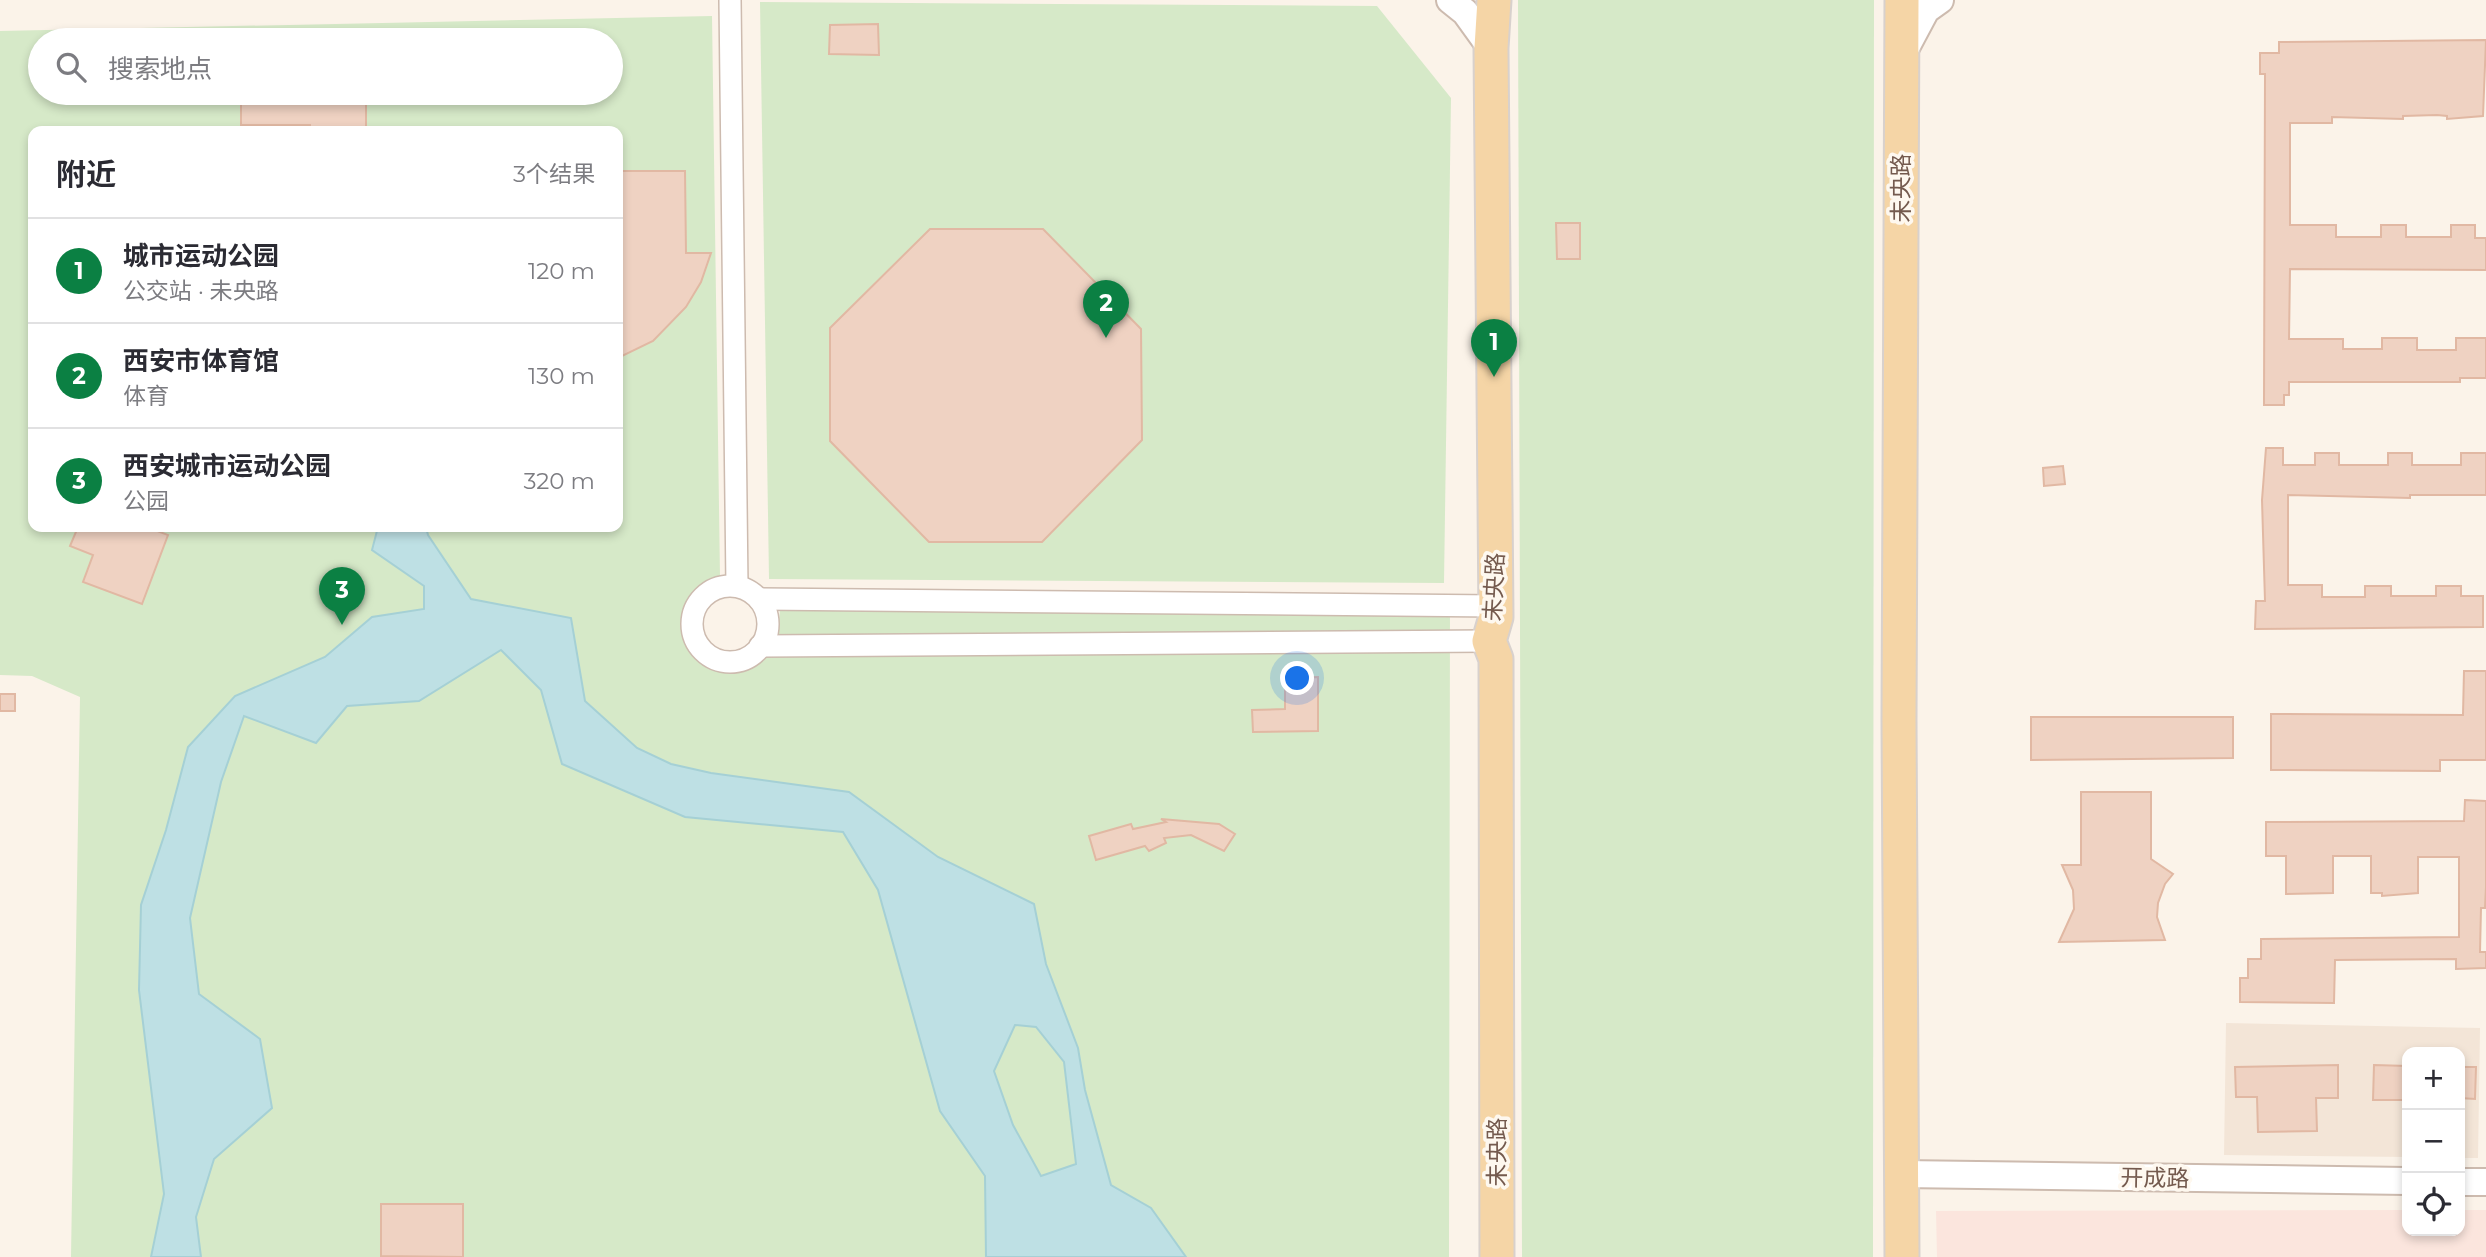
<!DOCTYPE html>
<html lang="zh">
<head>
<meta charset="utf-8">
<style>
	body { margin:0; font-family:Montserrat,"Noto Sans SC",sans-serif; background:#f7f7f7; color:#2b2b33 }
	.controls { position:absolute; right:21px; bottom:21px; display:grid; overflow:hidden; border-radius:14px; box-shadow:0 4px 10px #0003 }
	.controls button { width:63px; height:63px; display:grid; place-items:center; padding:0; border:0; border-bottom:2px solid #e1e1e2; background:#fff; color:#2b2b33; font:35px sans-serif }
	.you { position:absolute; left:1298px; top:679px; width:24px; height:24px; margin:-18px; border:5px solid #fff; border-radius:50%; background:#1a73e8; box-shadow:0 0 0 10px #1a73e833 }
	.badge { display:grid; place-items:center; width:46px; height:46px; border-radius:50%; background:#0b8043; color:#fff; font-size:23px; font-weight:700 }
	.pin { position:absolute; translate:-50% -58px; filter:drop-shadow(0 2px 4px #0008) }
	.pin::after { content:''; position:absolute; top:37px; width:24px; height:21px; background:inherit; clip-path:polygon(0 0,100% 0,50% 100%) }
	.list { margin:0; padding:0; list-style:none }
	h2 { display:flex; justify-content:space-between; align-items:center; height:91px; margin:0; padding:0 28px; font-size:30px }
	h2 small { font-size:23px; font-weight:400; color:#7c7c81 }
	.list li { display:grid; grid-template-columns:46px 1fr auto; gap:21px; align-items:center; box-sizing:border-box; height:105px; padding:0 28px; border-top:2px solid #e1e1e2 }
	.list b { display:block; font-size:26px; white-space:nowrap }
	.list p { margin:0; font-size:23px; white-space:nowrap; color:#7c7c81 }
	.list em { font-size:23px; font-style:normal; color:#7c7c81 }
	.icon { flex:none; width:38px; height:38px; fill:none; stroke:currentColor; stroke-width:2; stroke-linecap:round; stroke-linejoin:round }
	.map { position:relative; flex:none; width:2486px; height:1257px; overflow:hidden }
	.search { position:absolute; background:#fff; box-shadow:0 4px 10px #0003; left:28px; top:28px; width:595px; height:77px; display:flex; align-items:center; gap:18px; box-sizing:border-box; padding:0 24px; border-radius:38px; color:#7c7c81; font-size:26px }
	.panel { position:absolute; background:#fff; box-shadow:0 4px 10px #0003; left:28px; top:126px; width:595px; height:406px; border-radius:14px }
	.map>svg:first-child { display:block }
	.residential { fill:#f3e5d7 }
	.commercial { fill:#fbe5dd }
	.green { fill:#d6e9c8; fill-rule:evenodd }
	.water { fill:#bee0e4; stroke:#a5d0d5; stroke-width:2; fill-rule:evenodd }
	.building { fill:#efd2c2; stroke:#e1b8a3; stroke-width:2 }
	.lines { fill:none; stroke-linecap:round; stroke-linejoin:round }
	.minor-casing { stroke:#cdbbaf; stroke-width:24 }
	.tertiary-casing { stroke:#cdbbaf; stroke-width:30 }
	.primary-casing { stroke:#d8d1cd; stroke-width:37 }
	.minor { stroke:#fff; stroke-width:21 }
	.tertiary { stroke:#fff; stroke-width:26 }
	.primary { stroke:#f5d5a6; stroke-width:33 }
	.labels { text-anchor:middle; stroke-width:7; stroke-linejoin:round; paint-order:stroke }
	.street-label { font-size:23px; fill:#745a4e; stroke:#fef8ef }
</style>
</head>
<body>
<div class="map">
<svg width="2486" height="1257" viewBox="0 0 2486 1257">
	<rect width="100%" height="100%" fill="#fbf3e9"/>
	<path class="residential" d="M2226,1023L2480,1028L2478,1158H2460V1052H2407V1157L2224,1155Z"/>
	<path class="commercial" d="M2407,1210V1231H2460V1210H2486V1257H1937L1936,1211Z"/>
	<g class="green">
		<path d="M1518,0H1874L1873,1257H1522Z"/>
		<path d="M760,2L1377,6L1451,98L1444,583L769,579Z"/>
		<path d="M712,16L720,577C687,597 686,602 683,640C687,646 691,653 696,658C721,679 766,669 776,636C780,623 780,606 781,593L1450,594L1449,1257H71L80,697L32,676L0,675V31ZM40,40H611V93H40ZM33,131H618V527H33Z"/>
	</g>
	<path class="water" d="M378,527H426L428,535L471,599L571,618L585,701L637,748L671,764L711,773L849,792L938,857L1034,904L1046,964L1078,1048L1085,1090L1111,1185L1151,1208L1186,1257H986L985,1176L940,1111L878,890L843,832L685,817L562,764L541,690L501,650L419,701L347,706L316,743L244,716L221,782L190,918L199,994L260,1039L272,1108L214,1159L196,1217L201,1257H151L164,1194L139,990L141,905L166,830L188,747L235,696L325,657L372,617L424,609V586L372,550ZM1015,1025L1036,1027L1064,1062L1076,1164L1041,1176L1013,1125L994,1071Z"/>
	<g class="building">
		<path d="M878,24L879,55L829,54L830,25Z"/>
		<path d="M2486,40L2483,116L2447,119V116L2437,115L2403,116V119L2332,117V123H2290V225H2336V237H2381V225H2406V237H2451V225H2475V238H2486V270L2290,269L2289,339H2343V349H2382V338H2417V350H2456V338H2486V378H2460V382H2289V395H2284V405H2264L2265,74H2260V53H2279V42Z"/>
		<path d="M241,93H366V131H310V125H241Z"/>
		<path d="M618,171H685L686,253H711L701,282L686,307L653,341L618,358Z"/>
		<path d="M1556,223H1580V259H1557Z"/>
		<path d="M930,229H1043L1141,329L1142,440L1042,542H929L830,441V328Z"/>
		<path d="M2266,448H2283V465H2315V453H2339V465H2388V453H2412V465H2461V453H2486V495H2410V498L2288,495V585H2322V597H2365V586H2391V596H2436V586H2461V596H2483V627L2255,629L2256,601H2265L2262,500Z"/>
		<path d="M2063,466L2065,484L2044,486L2043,468Z"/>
		<path d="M78,527H147L168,535L142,604L83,582L93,555L70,546Z"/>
		<path d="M2464,671H2486V760H2440V771L2271,770V714L2463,715Z"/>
		<path d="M1318,677V731L1253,732L1252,710L1285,709V678Z"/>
		<rect x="0" y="694" width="15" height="17"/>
		<path d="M2031,717H2233V758L2031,760Z"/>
		<path d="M2081,792H2151V859L2173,874L2165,884L2158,903L2157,917L2165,940L2059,942L2074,909L2073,890L2062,865H2081Z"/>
		<path d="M2465,800L2486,801V887L2485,908H2481L2480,952H2486V968L2456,969V959L2335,960L2334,1003L2240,1002V978H2248V959H2261V939L2459,937V857H2418V893L2382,896V893H2371V856H2333V893L2286,894V856H2266V822L2464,821Z"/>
		<path d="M1161,819L1219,824L1235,834L1224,851L1191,835L1164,838L1166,843L1149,851L1145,846L1096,860L1089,836L1131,824L1133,829L1166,822Z"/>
		<path d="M2338,1065V1098H2316L2317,1131L2258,1132L2257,1097H2236L2235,1067Z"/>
		<path d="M2374,1065L2407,1066V1100H2373Z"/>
		<path d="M2460,1067H2476L2475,1099L2460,1098Z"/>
		<path d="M381,1204H463V1257L381,1256Z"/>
	</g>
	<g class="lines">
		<g class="minor-casing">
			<g id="minor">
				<path d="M730,0L737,586"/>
				<circle cx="730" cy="624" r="38"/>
				<path d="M759,599L1496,606"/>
				<path d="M760,646L1489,641"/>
			</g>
		</g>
		<g class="tertiary-casing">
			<g id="tertiary">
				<path d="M1450,0L1465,12L1491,48"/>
				<path d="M1902,55L1926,10L1940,0"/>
				<path d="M1902,1174L2407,1181"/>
				<path d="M2460,1182H2486"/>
			</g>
		</g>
		<g class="primary-casing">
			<g id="primary">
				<path d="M1494,0L1491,48L1496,617L1489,641L1496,659L1497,1257"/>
				<path d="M1902,0L1899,720L1902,1257"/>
			</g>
		</g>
		<use href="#minor" class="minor"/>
		<use href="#tertiary" class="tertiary"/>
		<use href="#primary" class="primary"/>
	</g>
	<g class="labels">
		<g class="street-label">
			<text transform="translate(1901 188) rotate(-90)" y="8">未央路</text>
			<text transform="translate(1494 587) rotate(-87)" y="8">未央路</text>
			<text transform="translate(1497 1152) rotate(-90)" y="8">未央路</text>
			<text transform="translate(2155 1178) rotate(1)" y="8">开成路</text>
		</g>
	</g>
</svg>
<div class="controls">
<button>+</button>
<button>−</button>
<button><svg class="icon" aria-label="locate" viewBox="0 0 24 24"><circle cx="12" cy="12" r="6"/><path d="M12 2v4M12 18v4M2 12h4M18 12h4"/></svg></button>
</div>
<div class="you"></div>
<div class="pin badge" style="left:1494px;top:377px">1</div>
<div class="pin badge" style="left:1106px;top:338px">2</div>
<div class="pin badge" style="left:342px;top:625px">3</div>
<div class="search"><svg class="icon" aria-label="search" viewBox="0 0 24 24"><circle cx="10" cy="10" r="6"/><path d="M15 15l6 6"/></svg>搜索地点</div>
<section class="panel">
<h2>附近<small>3个结果</small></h2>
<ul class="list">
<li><span class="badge">1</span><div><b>城市运动公园</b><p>公交站 · 未央路</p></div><em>120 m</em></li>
<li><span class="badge">2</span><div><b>西安市体育馆</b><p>体育</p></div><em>130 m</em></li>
<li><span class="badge">3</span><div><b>西安城市运动公园</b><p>公园</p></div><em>320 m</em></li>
</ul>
</section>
</div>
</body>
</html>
